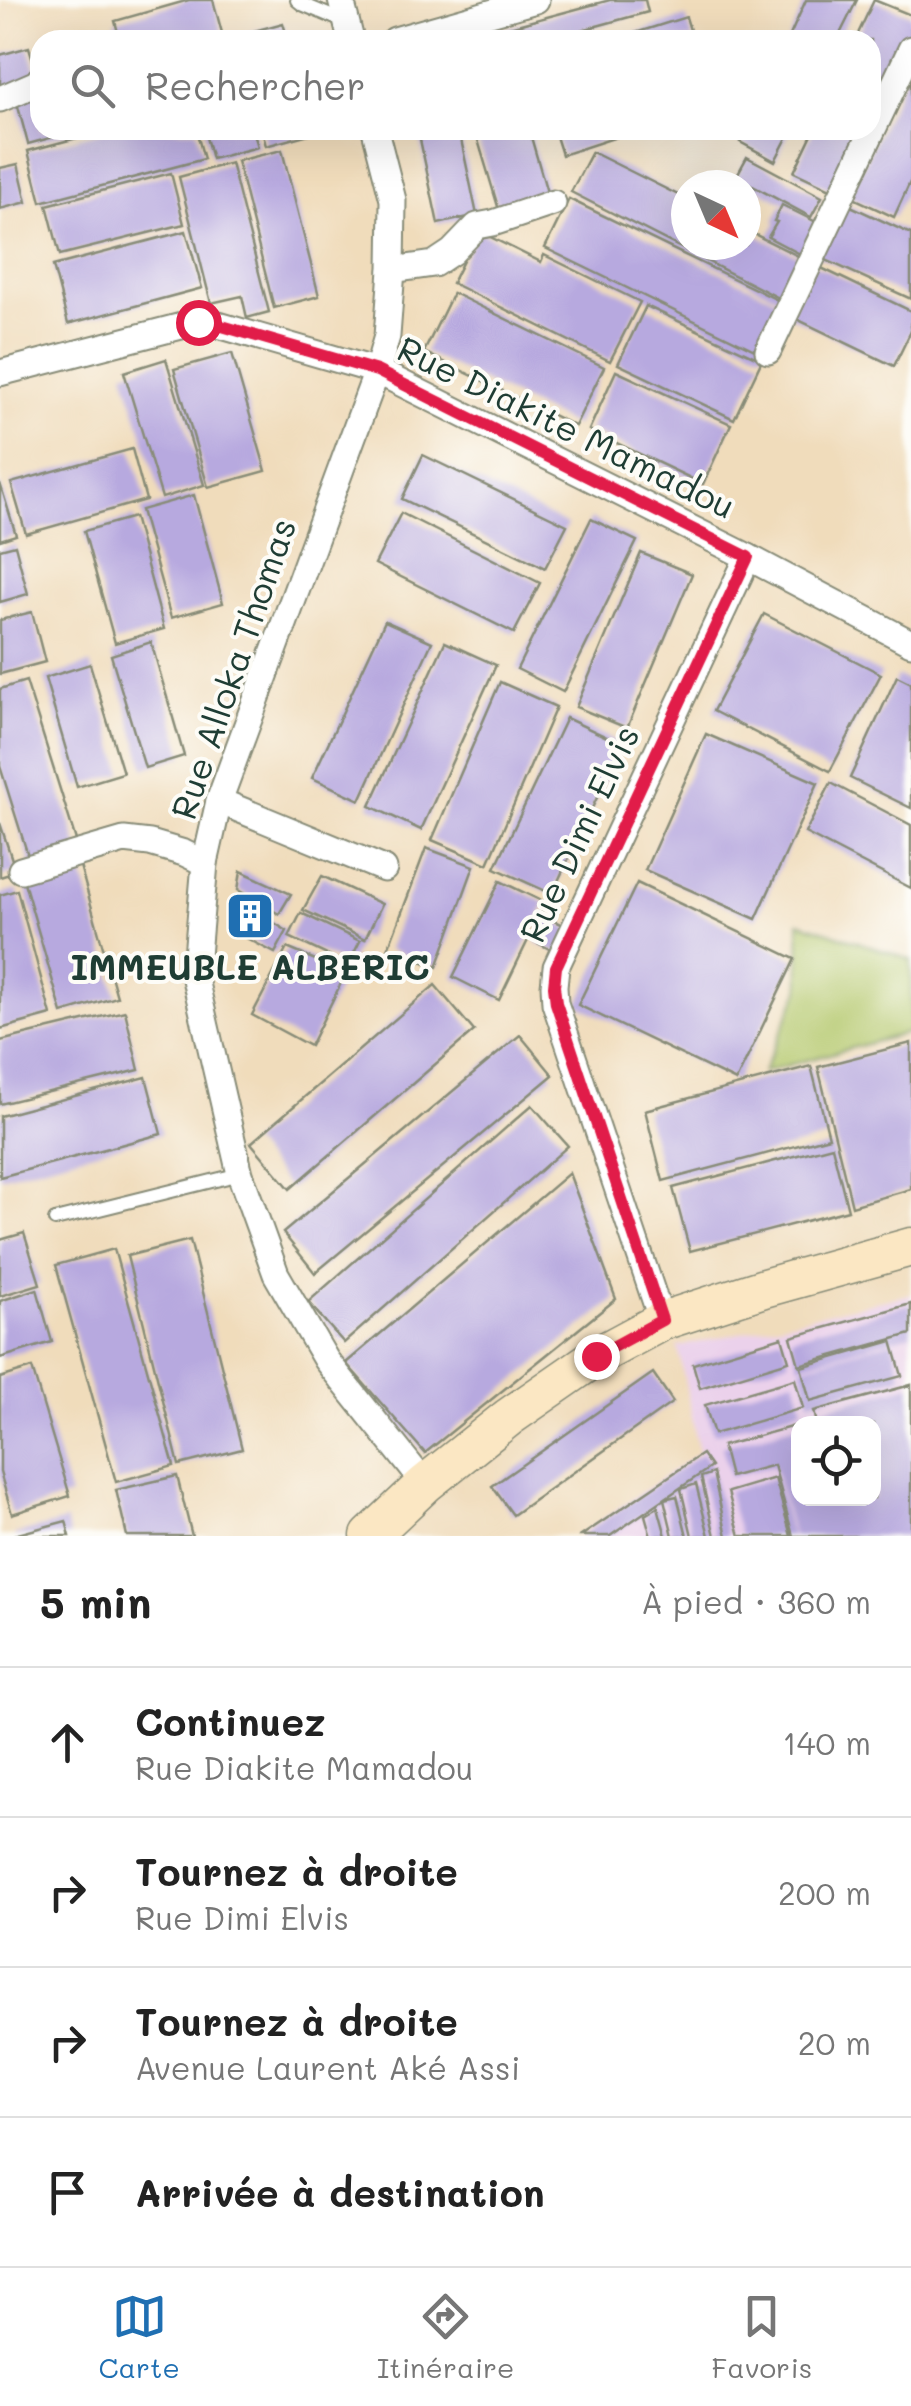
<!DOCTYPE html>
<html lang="fr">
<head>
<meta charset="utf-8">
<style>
	body { margin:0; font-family:Mali,sans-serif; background:#f2f2f2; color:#222 }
	.controls { position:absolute; right:30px; bottom:30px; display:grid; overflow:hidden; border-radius:20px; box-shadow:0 10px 40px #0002 }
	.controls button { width:90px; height:90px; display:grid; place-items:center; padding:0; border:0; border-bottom:2px solid #e0e0e0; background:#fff; color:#222; font:50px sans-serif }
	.compass { position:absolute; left:671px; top:170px; width:90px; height:90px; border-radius:50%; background:#fff; box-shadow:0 10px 40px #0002; rotate:136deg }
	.stop { position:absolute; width:30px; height:30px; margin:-22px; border:8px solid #e11d48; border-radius:50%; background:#fff }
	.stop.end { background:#e11d48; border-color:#fff; box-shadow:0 2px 10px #0008 }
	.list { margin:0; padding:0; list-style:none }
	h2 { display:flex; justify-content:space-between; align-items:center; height:130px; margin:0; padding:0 40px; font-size:42px }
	h2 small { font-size:32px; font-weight:400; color:#767676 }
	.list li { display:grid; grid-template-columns:65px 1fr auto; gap:30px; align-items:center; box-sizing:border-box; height:150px; padding:0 40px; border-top:2px solid #e0e0e0 }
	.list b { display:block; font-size:38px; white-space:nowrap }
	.list p { margin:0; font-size:32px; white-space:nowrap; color:#767676 }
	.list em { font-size:32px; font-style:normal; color:#767676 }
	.icon { flex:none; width:55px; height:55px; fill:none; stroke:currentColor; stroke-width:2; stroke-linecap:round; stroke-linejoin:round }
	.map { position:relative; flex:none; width:911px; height:1536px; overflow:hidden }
	.search { position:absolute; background:#fff; box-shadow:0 10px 40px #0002; left:30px; right:30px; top:30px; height:110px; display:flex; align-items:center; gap:25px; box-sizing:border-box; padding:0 35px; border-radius:30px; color:#767676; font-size:38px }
	.sheet { height:730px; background:#fff }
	nav { display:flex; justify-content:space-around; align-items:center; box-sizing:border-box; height:140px; border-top:2px solid #e0e0e0; background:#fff; font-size:28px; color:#767676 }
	nav a { display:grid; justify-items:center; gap:5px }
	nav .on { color:#1f6fb2 }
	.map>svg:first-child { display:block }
	.built { fill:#ebd1eb; fill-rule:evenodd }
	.garden { fill:#b3c76b; stroke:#698250; stroke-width:2.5 }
	.building { fill:#b7a9df }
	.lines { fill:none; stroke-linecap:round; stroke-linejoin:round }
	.lane-casing { stroke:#888c78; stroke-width:16 }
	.street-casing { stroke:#888c78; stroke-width:29 }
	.secondary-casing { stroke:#888c78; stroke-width:41 }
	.lane { stroke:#fff; stroke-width:12 }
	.street { stroke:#fff; stroke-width:25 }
	.secondary { stroke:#fbe7c3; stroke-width:38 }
	.route { stroke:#e11d48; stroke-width:12 }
	.labels { text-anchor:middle; stroke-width:8; stroke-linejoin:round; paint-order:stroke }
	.street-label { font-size:35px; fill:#1f3d34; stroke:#fdfcf7 }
	.poi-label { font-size:35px; font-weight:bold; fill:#1f3d34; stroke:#fdfcf7 }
</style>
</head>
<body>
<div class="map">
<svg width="911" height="1536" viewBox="0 0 911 1536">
	<rect width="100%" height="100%" fill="#fdfcf7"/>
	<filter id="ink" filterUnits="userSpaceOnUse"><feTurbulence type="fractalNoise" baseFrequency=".01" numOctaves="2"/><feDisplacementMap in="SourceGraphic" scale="20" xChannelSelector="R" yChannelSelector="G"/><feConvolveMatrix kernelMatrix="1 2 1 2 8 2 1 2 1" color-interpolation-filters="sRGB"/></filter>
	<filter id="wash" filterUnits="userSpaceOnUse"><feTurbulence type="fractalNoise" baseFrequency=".0048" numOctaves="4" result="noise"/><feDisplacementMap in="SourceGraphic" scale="40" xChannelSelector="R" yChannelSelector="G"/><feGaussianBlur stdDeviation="2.25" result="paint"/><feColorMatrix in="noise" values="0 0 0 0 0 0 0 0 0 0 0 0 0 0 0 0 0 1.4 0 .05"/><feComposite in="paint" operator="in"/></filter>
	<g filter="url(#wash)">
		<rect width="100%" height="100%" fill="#f0dcbb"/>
		<path class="built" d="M911,1294V1536H578L699,1453L678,1347ZM798,1424H874V1498H798Z"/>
		<path class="garden" d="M799,922L911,960V1032L763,1072L800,990Z"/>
		<g id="blocks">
			<g class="building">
				<path d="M189,0H213L222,33L198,40H120L115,21Z"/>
				<path d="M610,0H645L648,12L545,40H509L506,28Z"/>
				<path d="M806,0H857L837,40H788Z"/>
				<path d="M874,0L911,15V38L871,124V40H855Z"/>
				<path d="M686,17L693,40H616V39Z"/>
				<path d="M283,23L288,40H237L236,36Z"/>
				<path d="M29,47L37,74L0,96V55Z"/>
				<path d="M911,65V180L894,217L849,196Z"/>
				<path d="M40,88V130L76,131L28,144L15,95Z"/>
				<path d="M107,130H196L204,159L41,202L28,151Z"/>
				<path d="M204,130H253L258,147L212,159Z"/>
				<path d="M262,130H312L313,133L266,146Z"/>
				<path d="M418,130H459L477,215L438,224Z"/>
				<path d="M475,130H529L548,196L499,210Z"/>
				<path d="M554,130H635V131L562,155Z"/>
				<path d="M746,130H791L775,161L740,142Z"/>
				<path d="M814,130H868L839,193L794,172Z"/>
				<path d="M282,150L319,296L274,308L237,161Z"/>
				<path d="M592,152L686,199V245H746V230L808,261L787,302L571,192Z"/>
				<path d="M747,157L822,197L811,217L736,177Z"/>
				<path d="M231,163L269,312L247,318L242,296L211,303L179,177Z"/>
				<path d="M18,164L27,202L0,209V168Z"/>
				<path d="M171,173L184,224L60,255L47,205Z"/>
				<path d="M569,199L786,304L761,353L545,248Z"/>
				<path d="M842,202L911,234V299L817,256Z"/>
				<path d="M782,205L822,225L806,257L768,237L777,222L774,221Z"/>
				<path d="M186,231L202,288L68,324L53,266Z"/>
				<path d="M478,231L541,262L544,255L640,302L610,361L452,283Z"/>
				<path d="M813,264L911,311V331L894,366L788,315Z"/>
				<path d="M453,293L604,367L575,426L424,352Z"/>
				<path d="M646,306L762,360L734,419L618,364Z"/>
				<path d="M232,353L266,471L208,487L174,369Z"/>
				<path d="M166,359L204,485L162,498L124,372Z"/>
				<path d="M616,371L731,424L703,484L589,430Z"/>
				<path d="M132,449L146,500L26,534L11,483Z"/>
				<path d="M423,455L567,525L545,568L402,499Z"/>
				<path d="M0,483L16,535L0,540Z"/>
				<path d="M194,495L223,603L171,618L141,510Z"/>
				<path d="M401,513L540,583L514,633L375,564Z"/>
				<path d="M134,517L164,629L115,643L84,531Z"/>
				<path d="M591,519L637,541L563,692L517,669Z"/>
				<path d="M15,545L28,594L0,602V549Z"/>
				<path d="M641,553L692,574L627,728L576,707Z"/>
				<path d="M32,612L45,662L0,674V620Z"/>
				<path d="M764,614L881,674L830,771L713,711Z"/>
				<path d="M385,621L432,642L360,800L312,778Z"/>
				<path d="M151,642L184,756L145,768L111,655Z"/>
				<path d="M445,642L496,665L421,830L370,806Z"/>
				<path d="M90,664L123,773L77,787L45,678Z"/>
				<path d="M897,676L911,683V808L850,778Z"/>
				<path d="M26,681L79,850L31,865L0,766V689Z"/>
				<path d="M500,682L556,707L488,864L432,840Z"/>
				<path d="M566,718L622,744L552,894L495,868Z"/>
				<path d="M706,734L818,783L756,919L645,870Z"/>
				<path d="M831,783L911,825V888L805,833Z"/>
				<path d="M0,823L16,872L0,877Z"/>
				<path d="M426,848L474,866L437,967L388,949Z"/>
				<path d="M80,866L117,997L62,1013L24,882Z"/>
				<path d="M241,871L291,894L279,914L238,890Z"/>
				<path d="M322,876L382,904L365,939L303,910Z"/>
				<path d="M500,881L546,903L499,1000L453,977Z"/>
				<path d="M637,883L795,959L736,1081L578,1005Z"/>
				<path d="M17,890L51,1015L0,1029V895Z"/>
				<path d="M243,903L287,931L275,953L229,929Z"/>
				<path d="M301,913L360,941L348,965L289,937Z"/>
				<path d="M548,918L571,929L559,954L536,942Z"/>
				<path d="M287,948L346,973L310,1046L252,1015Z"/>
				<path d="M435,985L474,1031L290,1189L251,1143Z"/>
				<path d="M125,1011L139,1070L0,1104V1041Z"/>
				<path d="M520,1035L553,1075L315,1273L283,1233Z"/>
				<path d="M911,1043V1189L852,1206L818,1067Z"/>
				<path d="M811,1066L829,1137L663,1181L645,1110Z"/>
				<path d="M146,1077L161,1134L0,1177V1116Z"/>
				<path d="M532,1105L568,1146L344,1343L308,1302Z"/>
				<path d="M832,1146L848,1210L690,1251L673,1188Z"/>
				<path d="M569,1173L616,1299L425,1453L346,1363Z"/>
				<path d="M24,1233L40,1284L0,1296V1240Z"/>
				<path d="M190,1240L242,1449L179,1465L127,1256Z"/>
				<path d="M114,1249L174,1466L116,1482L56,1265Z"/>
				<path d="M37,1289L52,1342L0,1358V1301Z"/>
				<path d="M911,1304V1334L799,1365L791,1337Z"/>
				<path d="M782,1337L789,1361L700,1388L693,1364Z"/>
				<path d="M892,1341L902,1376L810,1401L801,1367Z"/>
				<path d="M32,1368L70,1496L12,1514L0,1472V1378Z"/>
				<path d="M653,1373L673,1402L513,1515L492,1486Z"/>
				<path d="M795,1379L803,1408L714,1434L705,1405Z"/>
				<path d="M911,1385V1536H793L774,1465L730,1477L722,1446L798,1425V1498H874V1424H817L814,1411Z"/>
				<path d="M702,1454L711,1467L664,1499L677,1496L687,1536H673L664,1499L610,1536H581Z"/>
				<path d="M713,1473L727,1536H715L701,1477Z"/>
				<path d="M177,1476L192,1536H127L116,1490Z"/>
				<path d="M775,1478L791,1536H740L728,1492Z"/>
				<path d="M696,1484L709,1536H692L681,1489Z"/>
				<path d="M658,1507L666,1536H651L645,1515Z"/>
				<path d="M66,1521L70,1536H14V1535Z"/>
			</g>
		</g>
	</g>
	<g filter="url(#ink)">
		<use href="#blocks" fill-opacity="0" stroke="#888c78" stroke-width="2.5"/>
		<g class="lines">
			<g class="lane-casing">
				<g id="lane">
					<path d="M297,0L302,4L345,22"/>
					<path d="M55,1220L240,1174"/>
				</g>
			</g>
			<g class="street-casing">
				<g id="street">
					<path d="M341,0L351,40"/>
					<path d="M395,40L536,0"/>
					<path d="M0,99L37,83L40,79"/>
					<path d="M375,130L393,200L392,270L387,336L377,371L219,801L205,863L195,979L240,1174L276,1274L326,1360L425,1484"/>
					<path d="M392,270L434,264L452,252L477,226L493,223L553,203"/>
					<path d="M768,351L911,49"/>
					<path d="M0,373L197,322L215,324L377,371L748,557L911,643"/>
					<path d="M219,801L384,869"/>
					<path d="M21,870L124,840L150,843L184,853L205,863"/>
					<path d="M662,1321L555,1003L554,986L556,967L748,557"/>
				</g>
			</g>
			<g class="secondary-casing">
				<path id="secondary" d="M370,1536L425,1484L509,1417L597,1356L662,1321L764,1288L911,1247"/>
			</g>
			<use href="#lane" class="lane"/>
			<use href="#street" class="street"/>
			<use href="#secondary" class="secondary"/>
		</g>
	</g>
	<g class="lines" filter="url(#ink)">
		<path class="route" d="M198,322L215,324L377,371L748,557L556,967L554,986L556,1003L662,1320L596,1356"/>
	</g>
	<defs>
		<g id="building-square" transform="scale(2.5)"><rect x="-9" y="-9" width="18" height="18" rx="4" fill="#1f6fb2" stroke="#fdfcf7"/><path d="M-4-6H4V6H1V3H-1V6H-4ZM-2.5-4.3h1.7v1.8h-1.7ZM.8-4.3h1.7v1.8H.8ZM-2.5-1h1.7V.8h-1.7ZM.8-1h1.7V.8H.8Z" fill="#fff"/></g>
	</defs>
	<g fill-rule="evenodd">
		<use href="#building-square" x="250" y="916"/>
	</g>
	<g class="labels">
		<g class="street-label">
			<text transform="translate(566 428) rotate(26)" y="12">Rue Diakite Mamadou</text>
			<text transform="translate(234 669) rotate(-71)" y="12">Rue Alloka Thomas</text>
			<text transform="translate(580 834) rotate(-65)" y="12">Rue Dimi Elvis</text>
		</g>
		<g class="poi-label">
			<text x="250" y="980">IMMEUBLE ALBERIC</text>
		</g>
	</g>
</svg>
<div class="controls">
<button><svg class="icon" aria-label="locate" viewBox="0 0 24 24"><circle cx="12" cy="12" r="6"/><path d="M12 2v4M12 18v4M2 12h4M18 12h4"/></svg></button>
</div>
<svg class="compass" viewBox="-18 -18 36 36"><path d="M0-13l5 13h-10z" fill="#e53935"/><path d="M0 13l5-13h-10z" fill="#767676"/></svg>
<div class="stop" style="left:198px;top:322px"></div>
<div class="stop end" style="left:596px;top:1356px"></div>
<div class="search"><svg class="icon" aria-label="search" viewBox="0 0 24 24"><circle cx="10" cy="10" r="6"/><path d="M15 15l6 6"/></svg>Rechercher</div>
</div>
<section class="sheet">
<h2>5 min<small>À pied · 360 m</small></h2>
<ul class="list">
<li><svg class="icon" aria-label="ahead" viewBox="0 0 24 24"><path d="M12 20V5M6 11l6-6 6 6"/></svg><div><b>Continuez</b><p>Rue Diakite Mamadou</p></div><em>140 m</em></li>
<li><svg class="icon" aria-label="right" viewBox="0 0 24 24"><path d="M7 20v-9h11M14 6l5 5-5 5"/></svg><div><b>Tournez à droite</b><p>Rue Dimi Elvis</p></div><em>200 m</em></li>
<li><svg class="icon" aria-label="right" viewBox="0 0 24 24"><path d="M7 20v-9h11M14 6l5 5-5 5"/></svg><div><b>Tournez à droite</b><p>Avenue Laurent Aké Assi</p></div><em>20 m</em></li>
<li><svg class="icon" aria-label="arrive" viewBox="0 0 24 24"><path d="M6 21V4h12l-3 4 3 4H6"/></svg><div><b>Arrivée à destination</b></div></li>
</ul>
</section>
<nav>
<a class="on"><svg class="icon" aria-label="map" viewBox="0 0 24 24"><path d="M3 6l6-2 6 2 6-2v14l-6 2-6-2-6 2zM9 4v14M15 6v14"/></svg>Carte</a>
<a><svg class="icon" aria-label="directions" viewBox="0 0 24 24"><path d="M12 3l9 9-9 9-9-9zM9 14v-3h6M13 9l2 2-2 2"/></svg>Itinéraire</a>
<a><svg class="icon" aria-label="saved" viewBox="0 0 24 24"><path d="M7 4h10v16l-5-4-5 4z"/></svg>Favoris</a>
</nav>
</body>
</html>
